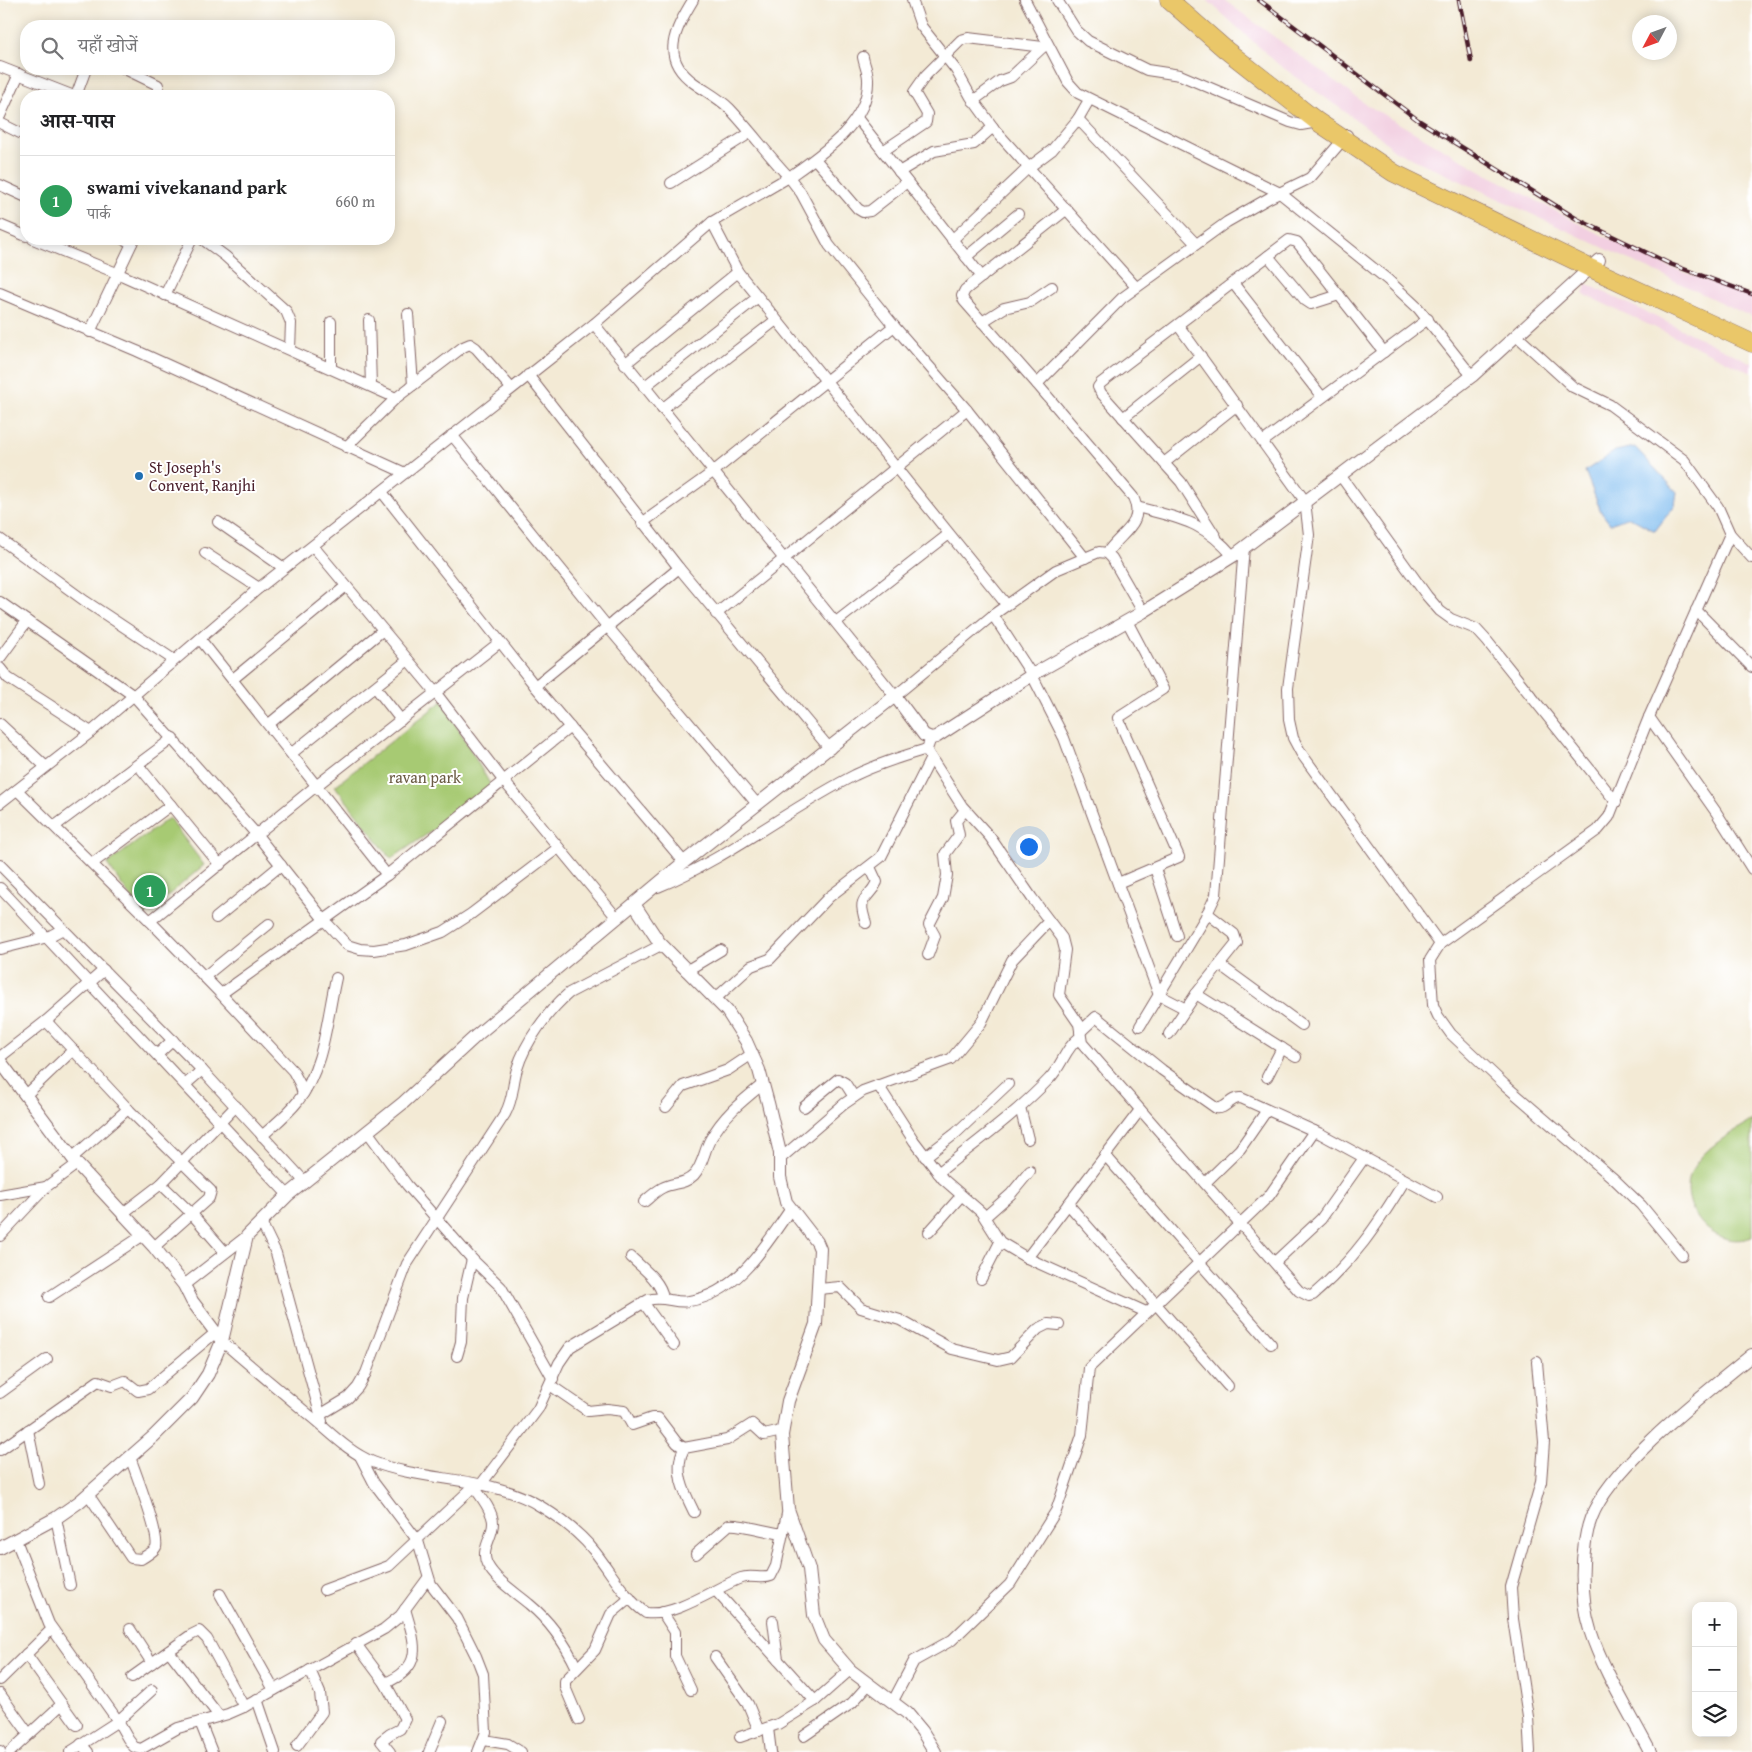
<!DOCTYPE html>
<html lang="hi">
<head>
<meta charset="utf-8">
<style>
	body { margin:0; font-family:"Gentium Book Plus","Noto Serif Devanagari",serif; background:#f2f2f2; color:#202124 }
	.controls { position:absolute; right:15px; bottom:15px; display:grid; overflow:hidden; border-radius:10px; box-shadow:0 2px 12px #0003 }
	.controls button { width:45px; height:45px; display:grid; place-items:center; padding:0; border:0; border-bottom:1px solid #e0e0e0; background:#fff; color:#202124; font:25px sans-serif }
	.compass { position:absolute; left:1632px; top:15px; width:45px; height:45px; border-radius:50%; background:#fff; box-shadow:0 2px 12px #0003; rotate:229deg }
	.you { position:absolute; left:1028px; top:846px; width:18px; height:18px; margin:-12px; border:4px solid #fff; border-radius:50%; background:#1a73e8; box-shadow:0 0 0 8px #1a73e833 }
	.badge { display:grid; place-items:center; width:32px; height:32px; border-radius:50%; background:#2563eb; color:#fff; font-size:16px; font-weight:700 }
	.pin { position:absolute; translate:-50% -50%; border:2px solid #fff; box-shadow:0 1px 5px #0006 }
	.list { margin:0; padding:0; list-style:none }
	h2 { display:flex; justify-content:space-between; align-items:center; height:65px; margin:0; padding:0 20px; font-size:21px }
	h2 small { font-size:16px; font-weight:400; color:#757577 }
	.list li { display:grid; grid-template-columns:32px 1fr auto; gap:15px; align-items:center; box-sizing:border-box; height:90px; padding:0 20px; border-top:1px solid #e0e0e0 }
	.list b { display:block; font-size:19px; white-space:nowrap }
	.list p { margin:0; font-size:16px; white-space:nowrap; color:#757577 }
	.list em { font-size:16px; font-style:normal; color:#757577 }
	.icon { flex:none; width:28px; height:28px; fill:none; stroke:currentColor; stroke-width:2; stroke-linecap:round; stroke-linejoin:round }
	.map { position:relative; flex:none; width:1752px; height:1752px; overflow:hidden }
	.search { position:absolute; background:#fff; box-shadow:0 2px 12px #0003; left:20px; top:20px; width:375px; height:55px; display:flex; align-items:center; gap:12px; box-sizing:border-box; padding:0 18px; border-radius:20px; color:#757577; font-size:19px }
	.panel { position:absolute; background:#fff; box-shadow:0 2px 12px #0003; left:20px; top:90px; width:375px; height:155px; border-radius:20px }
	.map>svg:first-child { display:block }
	.built { fill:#f2cfe1 }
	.green { fill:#a7ca73; stroke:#78744f }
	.water { fill:#7abaef; stroke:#626c8d }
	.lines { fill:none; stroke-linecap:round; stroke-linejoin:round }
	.minor-casing { stroke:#856666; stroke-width:12 }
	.tertiary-casing { stroke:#856666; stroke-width:14 }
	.trunk-casing { stroke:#856666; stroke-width:19 }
	.minor { stroke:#fff; stroke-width:10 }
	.tertiary { stroke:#fff; stroke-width:12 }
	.trunk { stroke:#eac769; stroke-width:18 }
	.rail-casing { stroke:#4a1f2b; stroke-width:4.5 }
	.rail { stroke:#fff; stroke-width:2.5; stroke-dasharray:8; stroke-linecap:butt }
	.poi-dot { fill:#1f6fb2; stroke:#fff; stroke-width:2 }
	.labels { text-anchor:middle; stroke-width:4; stroke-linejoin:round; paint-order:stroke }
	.poi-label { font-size:16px; fill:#4a1f2b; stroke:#fff; text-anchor:start }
	.park-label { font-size:16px; fill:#6b5b44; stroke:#fff }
</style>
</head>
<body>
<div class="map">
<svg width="1752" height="1752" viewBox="0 0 1752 1752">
	<rect width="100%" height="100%" fill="#fff"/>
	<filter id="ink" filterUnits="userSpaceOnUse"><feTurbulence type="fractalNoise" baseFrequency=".02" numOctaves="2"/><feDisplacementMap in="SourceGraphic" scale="10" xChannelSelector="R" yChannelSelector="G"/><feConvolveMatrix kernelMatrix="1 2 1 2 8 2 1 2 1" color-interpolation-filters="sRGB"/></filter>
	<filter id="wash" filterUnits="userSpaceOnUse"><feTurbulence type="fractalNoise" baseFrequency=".0096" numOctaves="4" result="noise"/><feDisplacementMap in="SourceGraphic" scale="20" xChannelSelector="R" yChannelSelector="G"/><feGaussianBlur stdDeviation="1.12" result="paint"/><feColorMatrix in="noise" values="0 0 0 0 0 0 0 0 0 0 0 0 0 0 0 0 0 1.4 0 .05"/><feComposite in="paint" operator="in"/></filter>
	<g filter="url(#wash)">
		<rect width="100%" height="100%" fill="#f3ead5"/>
		<g class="built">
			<path d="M1207,0H1224L1367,105L1483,172L1591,230L1667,266L1752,297V317L1394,150L1379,136L1278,64Z"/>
			<path d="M1587,284L1752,363V373L1583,294Z"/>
		</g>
		<g class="green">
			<path d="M442,701L493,789L391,859L335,786Z"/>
			<path d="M169,818L204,865L144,916L107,864Z"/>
			<path d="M1752,1120V1237C1709,1253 1670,1198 1697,1162C1710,1144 1734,1132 1752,1120Z"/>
		</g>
		<path class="water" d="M1635,447L1677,492L1675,505L1655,531L1629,517L1610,524L1601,512L1585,471L1615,451Z"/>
	</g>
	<g filter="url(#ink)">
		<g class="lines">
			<g class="minor-casing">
				<g id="minor">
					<path d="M693,0C675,30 659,58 694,83C705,91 719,98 729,108C750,130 768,155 789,177C820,155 870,123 868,79C868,72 864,64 863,57"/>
					<path d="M912,0L921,26L956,70L971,97L995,130L1136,287"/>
					<path d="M1025,0L1068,82L1078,93L1280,193L1388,280L1418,308L1472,376"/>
					<path d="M1057,0L1076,30L1088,41L1147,70L1180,75L1290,122L1301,125L1318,122"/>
					<path d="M0,67L74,96"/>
					<path d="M125,69L158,85L159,96"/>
					<path d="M76,96L86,69"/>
					<path d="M973,101L1000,81L1011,77L1044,46"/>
					<path d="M0,116L19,74"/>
					<path d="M857,118L982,277"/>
					<path d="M1078,119L1196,244"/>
					<path d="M0,123L26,136"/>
					<path d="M883,151L926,122L927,114L914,92L926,75L961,40L968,38L1043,47"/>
					<path d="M815,159L858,209L863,212L870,211L907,182"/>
					<path d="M899,172L934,151L974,144L993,127"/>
					<path d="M671,183L750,133"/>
					<path d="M0,185L26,197"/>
					<path d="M1067,209L965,290L962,296L964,301L1037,384L1133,497C1146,524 1120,533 1107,553"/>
					<path d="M712,222L738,272L1006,604"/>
					<path d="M0,225L26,236"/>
					<path d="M33,239L119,274L396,398"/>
					<path d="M123,239L132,243"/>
					<path d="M202,239L225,256L286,311L291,323L290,349"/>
					<path d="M952,240L1028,168L1052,150L1078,119L1089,100"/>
					<path d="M1268,256L1305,300L1311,304L1339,295"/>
					<path d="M966,257L1018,214"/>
					<path d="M1233,283L1322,397"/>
					<path d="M0,293L137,351L405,473"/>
					<path d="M165,295L192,239"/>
					<path d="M408,314L413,385"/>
					<path d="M369,320L371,386"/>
					<path d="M982,322L1004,308L1030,302L1052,287"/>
					<path d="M594,324L712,222L789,177L801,193L829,245L894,326L967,410L1085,558"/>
					<path d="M1178,325L1305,501L1309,535L1288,688L1289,720L1293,738L1301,753L1440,944"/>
					<path d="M90,332L134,239"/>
					<path d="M1517,336L1573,387L1610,405L1684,460L1718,507L1730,534L1752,558"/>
					<path d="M625,364L738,272"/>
					<path d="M331,367V322"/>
					<path d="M528,375L679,568L830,749"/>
					<path d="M1037,384L1122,298L1227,222L1269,198L1310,178L1347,135"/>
					<path d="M644,387L758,297"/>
					<path d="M662,409L776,320"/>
					<path d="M1123,418L1201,356"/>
					<path d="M452,435L607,626L757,804"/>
					<path d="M1264,441L1428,319"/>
					<path d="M346,447L396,398L463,347L470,344L476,348L511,388"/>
					<path d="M1164,463L1237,405"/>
					<path d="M1340,475L1427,596L1440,611L1451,619L1476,629L1487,641L1616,802"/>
					<path d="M382,492L535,686L684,862"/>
					<path d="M1137,507C1180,519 1202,520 1233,556"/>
					<path d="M218,522L284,568"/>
					<path d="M642,523L713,472L894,326"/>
					<path d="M1216,537L1181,482L1101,393L1098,387L1101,383L1289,240L1297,242L1384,352"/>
					<path d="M0,539L85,601L174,660"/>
					<path d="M313,546L435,692L503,780L617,918"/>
					<path d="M205,553L259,588"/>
					<path d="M0,602L134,696L257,835L325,921L347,945L360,949L374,950L406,945L443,932L471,914L558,848"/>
					<path d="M1696,610L1752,667"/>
					<path d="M716,614L967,410"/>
					<path d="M993,615L1056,570L1099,552L1107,553L1112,558L1143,612"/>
					<path d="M836,622L949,534"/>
					<path d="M200,639L387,875"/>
					<path d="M0,658L27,621"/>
					<path d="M0,668L8,678L91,732"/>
					<path d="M233,679L346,586"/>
					<path d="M535,686L679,568"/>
					<path d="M375,687L401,720"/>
					<path d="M1649,717L1716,812L1752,869"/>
					<path d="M0,724L45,766"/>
					<path d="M269,724L383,630"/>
					<path d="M931,738L927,749L928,753L962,806L990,837L1032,898L1062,938L1065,950L1059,995L1079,1024L1082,1043L1299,1291L1309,1296L1313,1295C1354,1260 1377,1226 1405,1180"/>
					<path d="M292,753L408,660"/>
					<path d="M138,765L220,865"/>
					<path d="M17,790L150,921L316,786L500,642"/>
					<path d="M0,803L91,732L259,588L594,324L895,696L993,615L1032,675L1064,738L1159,995L1186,1009"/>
					<path d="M55,826L173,738"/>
					<path d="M93,863L171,805"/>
					<path d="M0,865L202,1070L305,1182"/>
					<path d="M1155,868L1177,936"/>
					<path d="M1118,883L1179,857L1118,718L1163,689L1127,621"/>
					<path d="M658,887C728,858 788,809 855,775C878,764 903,756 927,749"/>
					<path d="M0,888L288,1195"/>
					<path d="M216,918L281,865"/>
					<path d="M150,921L221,994L293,1071L300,1084L303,1094"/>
					<path d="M866,923C856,894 868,902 877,882L870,867"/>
					<path d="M0,949L48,937L63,929"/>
					<path d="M928,955L935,936L929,925L943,898L947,875L945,854L959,835L956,821L965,810"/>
					<path d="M1220,965L1302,1025"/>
					<path d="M686,971L721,950"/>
					<path d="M204,977L269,924"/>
					<path d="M221,994L387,875L570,727"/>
					<path d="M1196,994L1296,1057"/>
					<path d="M715,999L751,966L770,959L829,897L881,857L931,758"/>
					<path d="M46,1021L130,1111L211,1191L209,1198L154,1247"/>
					<path d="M1140,1026L1205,918L1216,895L1244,547"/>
					<path d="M1080,1032L1096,1017L1162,1070L1216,1108C1226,1110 1230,1097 1241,1098L1321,1134L1437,1197"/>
					<path d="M1169,1034L1196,994L1237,943L1234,934L1207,913"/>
					<path d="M158,1054L173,1040"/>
					<path d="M0,1057L46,1021L104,970"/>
					<path d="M1267,1077L1282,1048"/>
					<path d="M186,1084L202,1070"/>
					<path d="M878,1085L914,1141L943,1179L981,1212L1000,1242L1027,1258L1146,1312"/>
					<path d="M26,1095L73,1050"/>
					<path d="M666,1107L683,1086L728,1070L752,1054"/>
					<path d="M804,1107L838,1079L845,1083L854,1097"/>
					<path d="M1020,1107L1028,1139"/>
					<path d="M367,1131L407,1185L472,1259L501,1287L553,1379"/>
					<path d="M262,1136C274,1125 288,1114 298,1101C324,1069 327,1017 336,978"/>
					<path d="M1105,1155L1271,1344"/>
					<path d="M925,1157L956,1133L1008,1084"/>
					<path d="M72,1158L128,1109"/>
					<path d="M780,1159L844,1104L863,1091L951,1059L981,1023L1012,960L1049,921"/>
					<path d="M938,1173C975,1143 1016,1114 1049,1079C1062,1066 1065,1048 1080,1037"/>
					<path d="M1205,1183L1240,1149L1267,1110"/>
					<path d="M161,1184L191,1213L225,1252"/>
					<path d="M0,1195L46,1187"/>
					<path d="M644,1202C650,1197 656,1191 662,1188C674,1182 684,1185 694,1175C703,1165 704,1151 710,1140C723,1116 742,1101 763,1084"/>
					<path d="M1068,1204L1228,1386"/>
					<path d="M122,1214L161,1184L236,1106"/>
					<path d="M985,1217L1011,1194L1030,1171"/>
					<path d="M261,1222L276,1253L322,1421"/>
					<path d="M929,1232L961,1196"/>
					<path d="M0,1236L46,1187L77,1164"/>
					<path d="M1682,1255L1641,1205L1614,1179L1506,1086L1451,1034L1438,1016L1433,1005L1430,960L1440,944L1598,830L1609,817L1649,717L1730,534"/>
					<path d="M631,1257C643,1269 660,1280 663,1297"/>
					<path d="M1027,1258L1140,1110"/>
					<path d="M1275,1262L1321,1219L1364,1158"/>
					<path d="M981,1279L1000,1242"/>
					<path d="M184,1285L247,1236"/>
					<path d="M819,1289L840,1287L861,1308L900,1320L952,1349L998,1360L1011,1357L1038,1329L1048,1324L1059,1325"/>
					<path d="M49,1297L142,1236"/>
					<path d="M643,1302L674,1345"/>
					<path d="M222,1341C250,1366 280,1390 309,1415C329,1431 348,1452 373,1462C427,1483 489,1475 540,1506C560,1518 581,1534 595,1552C611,1572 625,1599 646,1613C675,1617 715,1588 741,1578C751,1574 762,1580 771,1576L776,1566L788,1509"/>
					<path d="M457,1356L461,1342L463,1298L472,1259"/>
					<path d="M550,1385L588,1411L607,1409L624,1411L632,1425L652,1418H658L677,1443L684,1448L727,1440L752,1424L764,1435L782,1431"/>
					<path d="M0,1393L47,1359"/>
					<path d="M320,1415L348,1398L358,1387L366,1373L407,1264L505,1114C514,1098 512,1085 517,1069C525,1042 548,1011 569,993L661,945"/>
					<path d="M28,1430L39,1484"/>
					<path d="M684,1448C673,1470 684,1492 694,1512"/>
					<path d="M0,1450L98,1381L112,1386L125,1381L138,1391L148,1389L215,1333"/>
					<path d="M360,1456L374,1483L418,1541L431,1584L457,1618L476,1656L483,1674L486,1732L478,1752"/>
					<path d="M471,1483C478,1493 493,1510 493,1523C493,1537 480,1550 487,1564C496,1581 515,1592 529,1604C551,1622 565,1643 577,1668"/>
					<path d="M482,1483L538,1409L559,1363L570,1347L648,1300C663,1295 675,1304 689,1301C737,1294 765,1246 790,1210"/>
					<path d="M88,1494L131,1558L141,1559C145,1556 154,1552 156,1547C160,1536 135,1471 130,1457"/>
					<path d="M56,1518L70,1585"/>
					<path d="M16,1540L49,1624L116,1718L128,1739L134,1747L141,1749L178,1728L228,1714L244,1707L384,1629L400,1616L428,1578"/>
					<path d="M696,1554L729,1525C738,1523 771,1533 783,1534"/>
					<path d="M324,1590L389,1566L473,1487"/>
					<path d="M716,1591L815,1701"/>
					<path d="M220,1594L274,1690"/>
					<path d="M662,1612L675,1632V1656L691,1690"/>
					<path d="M773,1621L778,1660"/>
					<path d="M130,1629L152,1663"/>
					<path d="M356,1644L385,1683L405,1719L400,1729L390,1734L381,1741L390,1752"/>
					<path d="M169,1651L219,1716"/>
					<path d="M26,1654L77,1725"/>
					<path d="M715,1657L748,1704L759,1731"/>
					<path d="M132,1677L191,1635L199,1631L207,1639L244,1707"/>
					<path d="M0,1680L52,1629"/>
					<path d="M385,1683C425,1667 415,1643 405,1609"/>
					<path d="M0,1694L29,1734"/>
					<path d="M257,1699L275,1752"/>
					<path d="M893,1701L914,1661L952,1640L1010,1584L1056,1511L1082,1435L1089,1368L1269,1196L1314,1131"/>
					<path d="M579,1720L565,1687V1681L595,1650L611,1614L630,1598"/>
					<path d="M200,1722L212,1752"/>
					<path d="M768,1728L771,1752"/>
					<path d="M804,1736L852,1703L869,1684"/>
					<path d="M740,1737L778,1724L815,1701L850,1670"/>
					<path d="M484,1740L508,1744L521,1752"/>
					<path d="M81,1744L88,1752"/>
					<path d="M297,1746L322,1712L320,1693L310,1670"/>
					<path d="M0,1751V1752"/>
					<path d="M10,1752L62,1704"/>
					<path d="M70,1752L118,1721L152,1690"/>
					<path d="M429,1752L442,1721"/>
					<path d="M1530,1752L1528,1717L1513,1619L1511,1587L1541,1482L1544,1442L1537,1362"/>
				</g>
			</g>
			<g class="tertiary-casing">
				<g id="tertiary">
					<path d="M634,904L659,942L727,1011L746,1041L759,1070L768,1103L780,1153V1177L786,1202L817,1242L820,1249L816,1324L788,1401L782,1435L788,1509L809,1569L814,1615L824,1640L850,1670L907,1713L922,1731L935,1752"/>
					<path d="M0,1061L77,1164L154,1247L184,1285L192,1301L222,1341"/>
					<path d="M0,1548L56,1518L79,1502L154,1436L192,1398L208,1374L222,1341L247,1236L288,1195L403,1103L477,1035L684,862L895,696L924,735L931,738L936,737L1032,675L1143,612L1233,556L1472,376L1599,260"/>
					<path d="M1650,1752C1630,1713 1603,1671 1590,1630C1580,1599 1580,1548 1591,1518C1611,1465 1707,1392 1752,1355"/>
				</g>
			</g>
			<g class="trunk-casing">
				<path id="trunk" d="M1169,0L1226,50L1318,122L1394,173L1590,268L1752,343"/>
			</g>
			<use href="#minor" class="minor"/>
			<use href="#tertiary" class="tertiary"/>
			<use href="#trunk" class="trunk"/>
			<g class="rail-casing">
				<g id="rail">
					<path d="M1259,0L1418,120L1577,219L1670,264L1752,294"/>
					<path d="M1459,0L1471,61"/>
				</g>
			</g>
			<use href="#rail" class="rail"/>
		</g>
	</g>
	<circle class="poi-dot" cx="139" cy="476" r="5"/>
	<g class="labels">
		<g class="poi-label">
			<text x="149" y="473">St Joseph's<tspan x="149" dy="18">Convent, Ranjhi</tspan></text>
		</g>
		<g class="park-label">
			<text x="425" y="783">ravan park</text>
		</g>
	</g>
</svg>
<div class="controls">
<button>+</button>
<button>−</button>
<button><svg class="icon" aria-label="layers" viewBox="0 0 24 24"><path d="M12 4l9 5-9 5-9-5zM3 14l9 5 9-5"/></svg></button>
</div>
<svg class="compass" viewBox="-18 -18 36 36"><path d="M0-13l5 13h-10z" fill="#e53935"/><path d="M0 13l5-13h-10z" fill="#757577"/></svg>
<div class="you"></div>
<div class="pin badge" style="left:150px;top:891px;background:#2e9e5b">1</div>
<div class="search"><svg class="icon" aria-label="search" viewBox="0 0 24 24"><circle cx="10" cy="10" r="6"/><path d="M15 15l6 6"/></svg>यहाँ खोजें</div>
<section class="panel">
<h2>आस-पास<small></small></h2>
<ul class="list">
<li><span class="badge" style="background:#2e9e5b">1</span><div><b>swami vivekanand park</b><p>पार्क</p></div><em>660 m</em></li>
</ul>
</section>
</div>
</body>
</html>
